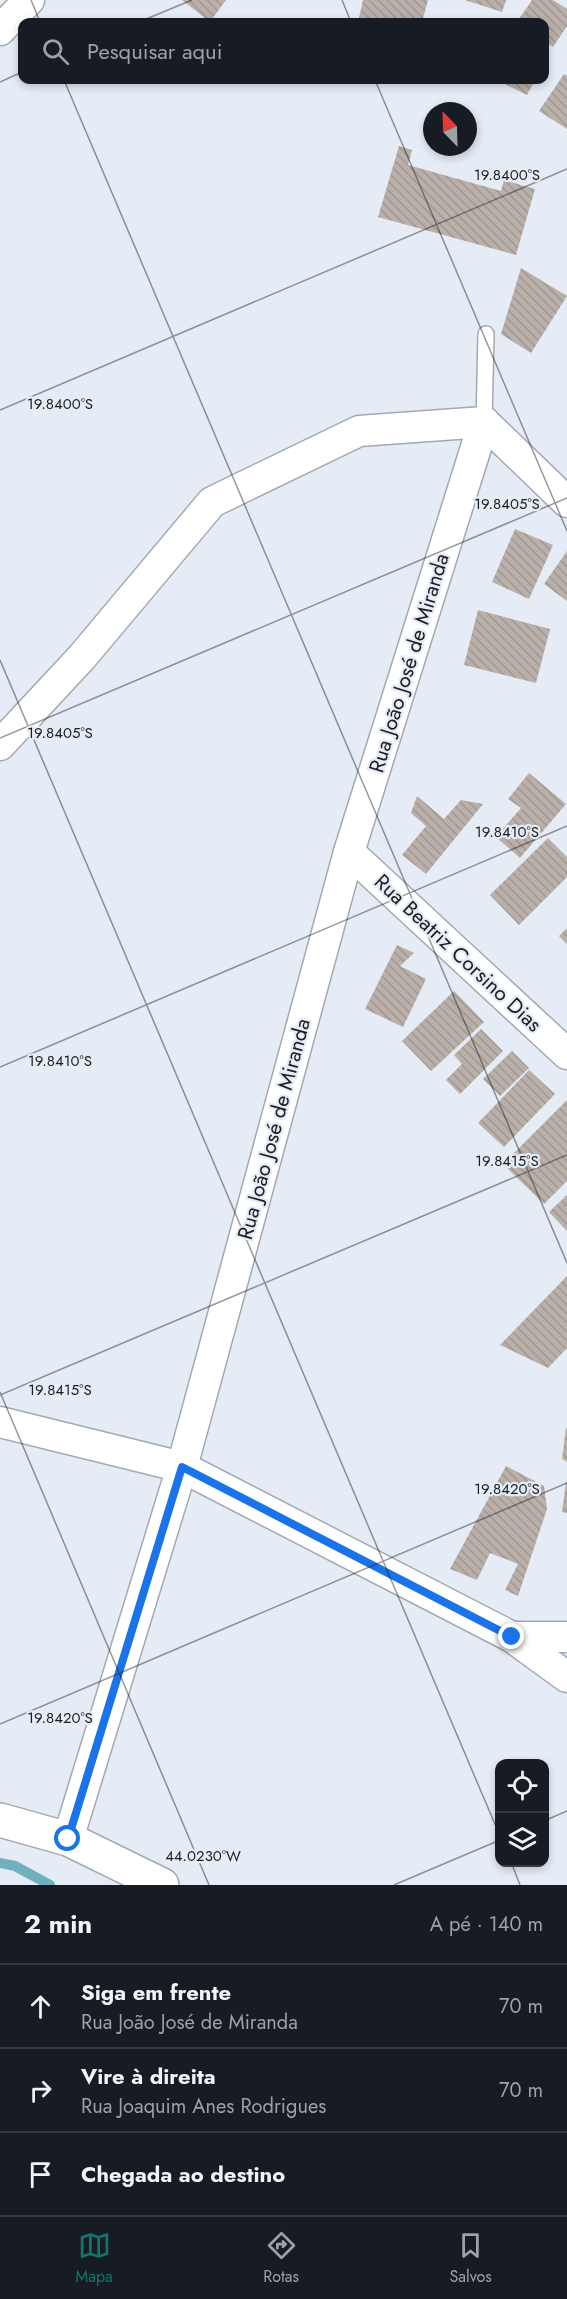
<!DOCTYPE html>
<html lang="pt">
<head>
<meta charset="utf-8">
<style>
	body { margin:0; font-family:Jost,sans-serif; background:#20242c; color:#f1f3f6 }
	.controls { position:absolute; right:18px; bottom:18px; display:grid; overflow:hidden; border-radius:12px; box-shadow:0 3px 9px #0003 }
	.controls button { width:54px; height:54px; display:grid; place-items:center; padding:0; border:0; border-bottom:2px solid #363941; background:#171b24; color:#f1f3f6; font:30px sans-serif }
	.compass { position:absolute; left:423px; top:102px; width:54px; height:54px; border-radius:50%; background:#171b24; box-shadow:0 3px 9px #0003; rotate:337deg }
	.stop { position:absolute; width:18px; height:18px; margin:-14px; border:4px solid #1a73e8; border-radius:50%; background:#fff }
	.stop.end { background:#1a73e8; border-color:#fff; box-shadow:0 2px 6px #0008 }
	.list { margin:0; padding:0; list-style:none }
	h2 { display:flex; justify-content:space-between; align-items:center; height:78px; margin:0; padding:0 24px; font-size:26px }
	h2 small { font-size:20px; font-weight:400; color:#9ea1a6 }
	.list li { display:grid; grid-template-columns:39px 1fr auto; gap:18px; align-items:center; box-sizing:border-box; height:84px; padding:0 24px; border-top:2px solid #363941 }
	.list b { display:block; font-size:22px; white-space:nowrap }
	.list p { margin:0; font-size:20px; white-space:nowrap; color:#9ea1a6 }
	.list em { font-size:20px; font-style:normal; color:#9ea1a6 }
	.icon { flex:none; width:33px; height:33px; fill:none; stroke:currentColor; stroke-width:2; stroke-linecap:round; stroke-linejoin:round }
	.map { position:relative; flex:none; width:567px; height:1885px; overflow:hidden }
	.search { position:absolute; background:#171b24; box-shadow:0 3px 9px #0003; left:18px; right:18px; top:18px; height:66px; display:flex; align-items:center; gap:15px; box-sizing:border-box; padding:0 21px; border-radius:12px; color:#9ea1a6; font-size:22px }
	.sheet { height:330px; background:#171b24 }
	nav { display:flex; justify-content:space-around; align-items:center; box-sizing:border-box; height:84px; border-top:2px solid #363941; background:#171b24; font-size:16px; color:#9ea1a6 }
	nav a { display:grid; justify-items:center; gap:3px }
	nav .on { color:#0f766e }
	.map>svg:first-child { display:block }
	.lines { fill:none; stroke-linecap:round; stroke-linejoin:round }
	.stream { stroke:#72b1bc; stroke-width:10 }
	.building { fill:url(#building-back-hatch) }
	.service-casing { stroke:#a3a9b2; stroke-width:18 }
	.minor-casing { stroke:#a3a9b2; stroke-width:33 }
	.tertiary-casing { stroke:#a3a9b2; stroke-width:36 }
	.service { stroke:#fff; stroke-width:15 }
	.minor { stroke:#fff; stroke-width:30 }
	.tertiary { stroke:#fff; stroke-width:33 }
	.route { stroke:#1a73e8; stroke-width:8 }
	.ticks { fill:none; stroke:#1b1d21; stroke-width:1.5; stroke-opacity:0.45 }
	.labels { text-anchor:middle; stroke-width:4.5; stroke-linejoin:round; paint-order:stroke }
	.street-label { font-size:21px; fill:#1b1d21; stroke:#e5ecf6 }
	.ticks-label { font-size:15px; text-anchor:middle; fill:#1b1d21; stroke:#e5ecf6; stroke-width:4.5; stroke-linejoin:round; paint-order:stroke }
</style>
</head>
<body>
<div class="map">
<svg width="567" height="1885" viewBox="0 0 567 1885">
	<defs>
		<pattern id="building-back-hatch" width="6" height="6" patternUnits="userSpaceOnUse" patternTransform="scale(1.5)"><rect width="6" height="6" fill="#bab0a9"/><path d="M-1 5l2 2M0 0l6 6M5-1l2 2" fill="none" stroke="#9f9791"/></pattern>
	</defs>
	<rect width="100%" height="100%" fill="#e5ecf6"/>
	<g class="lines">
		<path class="stream" d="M0,1863L15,1866L50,1885"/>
	</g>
	<g class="building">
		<path d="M182,0H226L210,22Z"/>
		<path d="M363,0H428L422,22H358Z"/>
		<path d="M465,0H506L502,12Z"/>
		<path d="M532,0H553L567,9V26L553,47L544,41V22H517Z"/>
		<path d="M564,74L567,76V129L539,111Z"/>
		<path d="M497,80H535L527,95Z"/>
		<path d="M399,146L412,150L408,165L501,191L504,180L535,189L516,255L378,217Z"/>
		<path d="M521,268L567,296L531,353L501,334Z"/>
		<path d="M515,529L553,545L529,599L492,582Z"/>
		<path d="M567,551V601L544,584Z"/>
		<path d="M478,610L550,629L536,683L464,665Z"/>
		<path d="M529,773L566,804L520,858L496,837L521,808L508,799Z"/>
		<path d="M417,796L444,819L461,800L483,804L426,874L402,855L426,826L411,813Z"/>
		<path d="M548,838L567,857V877L519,925L490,895Z"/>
		<path d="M567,928V944L559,936Z"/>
		<path d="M397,945L414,953L400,966L426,979L403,1027L365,1009Z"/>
		<path d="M454,991L484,1022L431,1071L402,1041Z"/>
		<path d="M481,1029L503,1051L460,1094L446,1080L462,1064L454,1055Z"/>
		<path d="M512,1051L529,1068L500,1096L483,1079Z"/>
		<path d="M529,1070L555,1094L504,1147L478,1123Z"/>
		<path d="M567,1100V1181L544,1204L503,1164Z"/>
		<path d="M567,1195V1231L549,1212Z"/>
		<path d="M567,1276V1348L548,1368L500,1345Z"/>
		<path d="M566,1428H567V1462L562,1459Z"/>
		<path d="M506,1466L544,1486L547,1509L518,1596L505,1590L518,1564L490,1553L477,1580L450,1569Z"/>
		<path d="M566,1482H567V1513L562,1512Z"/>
	</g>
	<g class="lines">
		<g class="service-casing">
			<path id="service" d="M484,422L486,334"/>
		</g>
		<g class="minor-casing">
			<g id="minor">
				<path d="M0,30L29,0"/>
				<path d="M484,422L567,502"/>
				<path d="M0,745L82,657L212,502L359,431L484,422"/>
				<path d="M349,852L567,1054"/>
				<path d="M0,1422L182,1467L512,1637L567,1677"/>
				<path d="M512,1637H567"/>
				<path d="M68,1839L182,1467L349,852L484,422"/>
			</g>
		</g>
		<g class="tertiary-casing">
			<path id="tertiary" d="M0,1820L68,1839L162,1885"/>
		</g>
		<use href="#service" class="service"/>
		<use href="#minor" class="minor"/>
		<use href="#tertiary" class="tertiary"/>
	</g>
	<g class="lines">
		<path class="route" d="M68,1839L182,1467L512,1637"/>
	</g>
	<path class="ticks" d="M31,0L40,22M342,0L351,22M139,22L192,0M64,80L567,1263M375,80L567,531M0,82L22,72M0,410L567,169M0,660L500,1836M0,738L567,498M0,1067L567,826M0,1392L209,1885M0,1395L567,1155M0,1724L567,1483M544,1821L567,1811M511,1862L520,1885M394,1885L500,1840"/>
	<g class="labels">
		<g class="street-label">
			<text transform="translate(409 663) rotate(-73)" y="7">Rua João José de Miranda</text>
			<text transform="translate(458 953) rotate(43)" y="7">Rua Beatriz Corsino Dias</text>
			<text transform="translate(274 1129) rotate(-75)" y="7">Rua João José de Miranda</text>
		</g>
	</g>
	<g class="ticks-label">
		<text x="507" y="180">19.8400°S</text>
		<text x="60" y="409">19.8400°S</text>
		<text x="507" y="509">19.8405°S</text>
		<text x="60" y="738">19.8405°S</text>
		<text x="507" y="837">19.8410°S</text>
		<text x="60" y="1066">19.8410°S</text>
		<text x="507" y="1166">19.8415°S</text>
		<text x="60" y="1395">19.8415°S</text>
		<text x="507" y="1494">19.8420°S</text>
		<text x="60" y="1723">19.8420°S</text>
		<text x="203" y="1861">44.0230°W</text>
	</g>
</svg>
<div class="controls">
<button><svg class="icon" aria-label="locate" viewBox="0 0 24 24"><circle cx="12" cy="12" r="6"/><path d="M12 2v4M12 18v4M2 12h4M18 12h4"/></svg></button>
<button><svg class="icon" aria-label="layers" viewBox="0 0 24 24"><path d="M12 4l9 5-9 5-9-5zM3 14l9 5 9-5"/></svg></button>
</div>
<svg class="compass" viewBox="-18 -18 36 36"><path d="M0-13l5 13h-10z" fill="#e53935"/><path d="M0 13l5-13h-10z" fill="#9ea1a6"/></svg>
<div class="stop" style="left:68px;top:1839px"></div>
<div class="stop end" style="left:512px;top:1637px"></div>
<div class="search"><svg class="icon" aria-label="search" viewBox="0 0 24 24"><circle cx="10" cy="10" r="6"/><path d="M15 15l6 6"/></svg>Pesquisar aqui</div>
</div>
<section class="sheet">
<h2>2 min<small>A pé · 140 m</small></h2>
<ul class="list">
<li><svg class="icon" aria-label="ahead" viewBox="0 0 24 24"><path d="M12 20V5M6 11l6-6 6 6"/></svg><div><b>Siga em frente</b><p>Rua João José de Miranda</p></div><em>70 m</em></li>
<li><svg class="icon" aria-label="right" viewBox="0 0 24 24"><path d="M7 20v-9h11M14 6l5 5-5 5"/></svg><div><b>Vire à direita</b><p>Rua Joaquim Anes Rodrigues</p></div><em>70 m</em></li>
<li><svg class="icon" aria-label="arrive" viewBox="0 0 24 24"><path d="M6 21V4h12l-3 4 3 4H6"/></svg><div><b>Chegada ao destino</b></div></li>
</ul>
</section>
<nav>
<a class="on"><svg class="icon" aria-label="map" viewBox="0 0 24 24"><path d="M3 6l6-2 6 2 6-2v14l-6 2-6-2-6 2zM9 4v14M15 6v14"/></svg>Mapa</a>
<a><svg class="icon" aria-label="directions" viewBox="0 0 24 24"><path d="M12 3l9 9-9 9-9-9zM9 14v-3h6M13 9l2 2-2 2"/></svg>Rotas</a>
<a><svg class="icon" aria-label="saved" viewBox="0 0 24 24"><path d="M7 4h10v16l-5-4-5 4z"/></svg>Salvos</a>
</nav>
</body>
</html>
